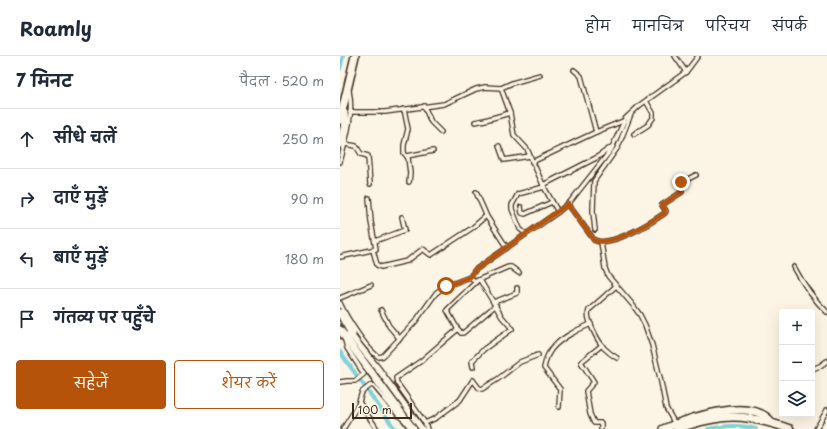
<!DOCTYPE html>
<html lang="hi">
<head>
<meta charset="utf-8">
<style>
	body { margin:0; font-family:"Playpen Sans","Playpen Sans Deva",sans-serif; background:#f2f2f3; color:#1f2937 }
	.controls { position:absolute; right:12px; bottom:12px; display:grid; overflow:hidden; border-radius:4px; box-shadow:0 4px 16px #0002 }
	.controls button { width:36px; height:36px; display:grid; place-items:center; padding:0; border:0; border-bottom:1px solid #e0e1e3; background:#fff; color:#1f2937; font:20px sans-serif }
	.scale { position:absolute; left:12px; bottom:10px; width:60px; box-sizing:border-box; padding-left:4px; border:2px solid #3b2a1e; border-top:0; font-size:11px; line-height:14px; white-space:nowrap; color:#3b2a1e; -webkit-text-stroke:3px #fcf5e5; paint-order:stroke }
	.stop { position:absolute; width:12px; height:12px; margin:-9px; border:3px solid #b45309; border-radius:50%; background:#fff }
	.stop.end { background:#b45309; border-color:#fff; box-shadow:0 1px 4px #0008 }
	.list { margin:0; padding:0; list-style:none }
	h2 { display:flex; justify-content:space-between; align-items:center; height:52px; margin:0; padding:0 16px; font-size:17px }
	h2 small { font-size:13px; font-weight:400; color:#747a83 }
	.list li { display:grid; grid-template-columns:26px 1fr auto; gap:12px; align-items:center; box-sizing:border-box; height:60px; padding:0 16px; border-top:1px solid #e0e1e3 }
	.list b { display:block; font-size:15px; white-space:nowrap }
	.list em { font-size:13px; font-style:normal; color:#747a83 }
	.actions { display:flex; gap:8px; padding:12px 16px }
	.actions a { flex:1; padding:9px 0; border:1px solid #b45309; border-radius:4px; text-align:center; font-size:14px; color:#b45309 }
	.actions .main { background:#b45309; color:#fff }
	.icon { flex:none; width:22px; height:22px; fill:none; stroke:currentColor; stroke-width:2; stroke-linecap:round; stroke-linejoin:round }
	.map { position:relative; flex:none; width:487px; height:373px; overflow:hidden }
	header { display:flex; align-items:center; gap:24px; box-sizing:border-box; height:56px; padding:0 20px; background:#fff; border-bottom:1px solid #e0e1e3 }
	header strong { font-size:19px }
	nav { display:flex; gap:22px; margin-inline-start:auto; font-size:14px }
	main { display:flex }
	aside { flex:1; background:#fff }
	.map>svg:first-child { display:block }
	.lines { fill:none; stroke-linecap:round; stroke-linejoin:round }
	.canal { stroke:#81d2d8; stroke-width:4 }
	.street-casing { stroke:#3b2a1e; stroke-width:6 }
	.primary-casing { stroke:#3b2a1e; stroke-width:8 }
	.highway-casing { stroke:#3b2a1e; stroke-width:10 }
	.street { stroke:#fcf5e5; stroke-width:3.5 }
	.primary { stroke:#fcf5e5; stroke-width:5.5 }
	.highway { stroke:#fcf5e5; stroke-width:7 }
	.route { stroke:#b45309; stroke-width:5 }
</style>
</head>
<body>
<header>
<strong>Roamly</strong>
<nav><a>होम</a><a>मानचित्र</a><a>परिचय</a><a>संपर्क</a></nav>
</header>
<main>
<aside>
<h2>7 मिनट<small>पैदल · 520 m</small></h2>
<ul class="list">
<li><svg class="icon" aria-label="ahead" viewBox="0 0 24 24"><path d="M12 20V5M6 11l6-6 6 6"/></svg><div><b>सीधे चलें</b></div><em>250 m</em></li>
<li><svg class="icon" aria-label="right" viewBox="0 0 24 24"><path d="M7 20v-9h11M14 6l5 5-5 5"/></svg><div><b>दाएँ मुड़ें</b></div><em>90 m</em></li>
<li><svg class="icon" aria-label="left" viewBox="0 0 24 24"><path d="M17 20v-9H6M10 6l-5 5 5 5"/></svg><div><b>बाएँ मुड़ें</b></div><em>180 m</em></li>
<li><svg class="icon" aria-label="arrive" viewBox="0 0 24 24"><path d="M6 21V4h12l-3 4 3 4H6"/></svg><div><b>गंतव्य पर पहुँचे</b></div></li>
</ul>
<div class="actions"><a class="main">सहेजें</a><a>शेयर करें</a></div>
</aside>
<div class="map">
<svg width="487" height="373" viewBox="0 0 487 373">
	<rect width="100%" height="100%" fill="#fcf5e5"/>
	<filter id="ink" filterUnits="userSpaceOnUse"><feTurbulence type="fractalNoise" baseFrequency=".025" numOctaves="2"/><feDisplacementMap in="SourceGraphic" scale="8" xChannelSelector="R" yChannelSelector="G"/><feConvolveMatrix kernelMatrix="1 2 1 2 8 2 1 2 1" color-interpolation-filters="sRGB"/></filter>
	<g filter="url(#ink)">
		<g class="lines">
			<g class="canal">
				<path d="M0,13L3,0"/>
				<path d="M0,296L55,373"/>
				<path d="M368,373C384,370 400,368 416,373"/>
			</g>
			<g class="street-casing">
				<g id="street">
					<path d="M335,0L346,16"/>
					<path d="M234,14L241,20L256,76"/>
					<path d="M161,32L170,57L174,79L187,93L204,131L218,156"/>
					<path d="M84,50L91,66L101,76"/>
					<path d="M64,53L68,73L64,89V97L68,102L70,117L69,126"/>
					<path d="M10,56H45L104,48L136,33L145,31L161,32L172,27L200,19"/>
					<path d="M135,66L145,64L170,57"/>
					<path d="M294,78L308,69L313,62V57L306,45"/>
					<path d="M5,88L16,90L21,98L28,100L30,128"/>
					<path d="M159,90L164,104L190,100"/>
					<path d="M67,100L93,95"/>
					<path d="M0,106C6,83 14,58 9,35"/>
					<path d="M192,106L256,76L283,65"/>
					<path d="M203,129L256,102L273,90"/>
					<path d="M136,136L147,161L167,192"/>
					<path d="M228,148L254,184C270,192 311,167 325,157L326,155L322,149L342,136L340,127L356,119"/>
					<path d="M181,151L182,157L185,158L212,146"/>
					<path d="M255,174L253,155L254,125L278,91L291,58"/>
					<path d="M186,178L180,173L172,153V149L178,138L204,131"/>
					<path d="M35,185L65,174L62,161"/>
					<path d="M261,186L265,212L268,220L292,248L300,259L305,269L312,289L321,326L326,352L335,368"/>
					<path d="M33,194L37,209L41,211L67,205L83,193L91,199L132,172L146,160"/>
					<path d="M0,201L36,193L31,166L29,142"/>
					<path d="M454,211C463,228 472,242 487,256"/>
					<path d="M130,221L135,214L145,207L218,156L230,146L271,94L285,63L300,49L346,16L358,0"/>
					<path d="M276,230L249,254C245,262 258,285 264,292C268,296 272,299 277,302"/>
					<path d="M0,242L31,229"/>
					<path d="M154,246L177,237V232"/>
					<path d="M0,247C6,261 27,294 39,301L43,300L75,266L96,237L104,231L130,221L136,226"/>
					<path d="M41,254L49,270L60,283"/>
					<path d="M118,273L121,277H123L156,249"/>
					<path d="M133,311L132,305L144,293L172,273L170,270L162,261L140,224"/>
					<path d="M472,313L480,310L487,305"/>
					<path d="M0,326L7,325H15L24,318L7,292L5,284"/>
					<path d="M19,346L37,373"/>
					<path d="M219,351L220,333L204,312C205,308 206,301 209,297C215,285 238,273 251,268"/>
					<path d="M85,367L96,362L120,344L133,324L139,332L142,333L158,323L180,306L198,299"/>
					<path d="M3,373L18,349L22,336L31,329L34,330L59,360L64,364"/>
					<path d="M87,373L85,367L57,327L56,322L81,305L117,274V272L107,254L138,224L168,211H171L179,217"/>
					<path d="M261,373V367H254L250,358L246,335L254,326L241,306L262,289"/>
					<path d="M476,373L487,354"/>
				</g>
			</g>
			<g class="primary-casing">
				<path id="primary" d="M11,279L39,314L82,373"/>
			</g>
			<g class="highway-casing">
				<g id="highway">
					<path d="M0,64L15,0"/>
					<path d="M0,88L5,68L4,57"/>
					<path d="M0,257L12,278L5,281"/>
					<path d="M0,274L73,373"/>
					<path d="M323,373C347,363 413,339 432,367"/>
					<path d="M337,373C383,357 404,357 450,373"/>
				</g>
			</g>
			<use href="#street" class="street"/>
			<use href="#primary" class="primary"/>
			<use href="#highway" class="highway"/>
		</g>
	</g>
	<g class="lines" filter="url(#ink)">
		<path class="route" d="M106,230L130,221L135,214L145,207L228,148L254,184C270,192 311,166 325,157V154L322,149L342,136L340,128L341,126"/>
	</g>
</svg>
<div class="controls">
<button>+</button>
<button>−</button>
<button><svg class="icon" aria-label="layers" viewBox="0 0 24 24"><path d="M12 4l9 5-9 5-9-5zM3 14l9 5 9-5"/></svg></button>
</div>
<div class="scale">100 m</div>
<div class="stop" style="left:106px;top:230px"></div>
<div class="stop end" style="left:341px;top:126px"></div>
</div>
</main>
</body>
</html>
